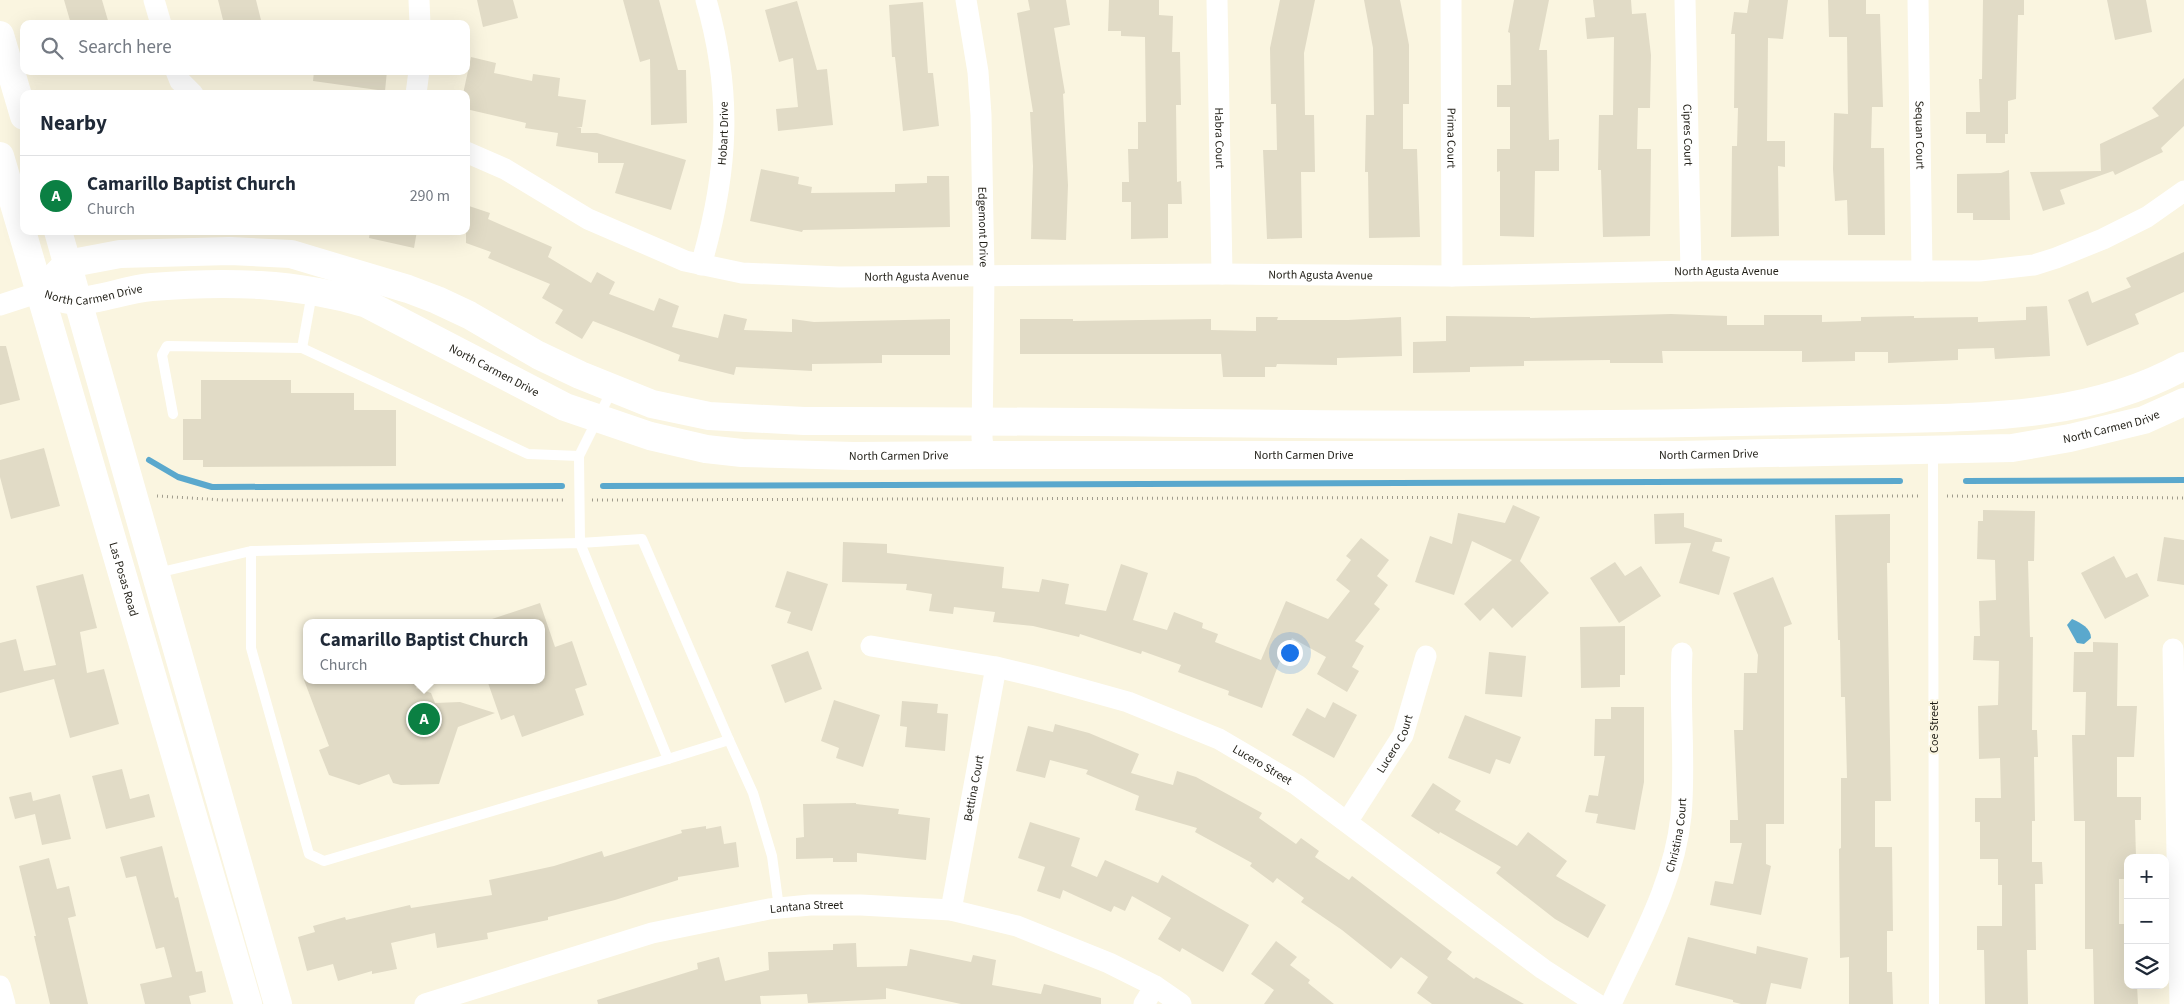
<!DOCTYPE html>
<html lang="en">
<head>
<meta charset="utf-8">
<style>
	body { margin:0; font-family:"Source Sans 3",sans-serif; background:#f2f2f3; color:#1f2937 }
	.controls { position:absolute; right:15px; bottom:15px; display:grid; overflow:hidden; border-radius:10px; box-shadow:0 5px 20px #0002 }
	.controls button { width:45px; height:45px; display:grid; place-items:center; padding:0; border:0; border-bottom:1px solid #e0e1e3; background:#fff; color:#1f2937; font:25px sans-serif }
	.you { position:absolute; left:1289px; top:652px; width:18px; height:18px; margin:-12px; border:4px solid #fff; border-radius:50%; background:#1a73e8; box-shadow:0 0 0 8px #1a73e833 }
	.badge { display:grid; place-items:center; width:32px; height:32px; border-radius:50%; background:#0b8043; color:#fff; font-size:16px; font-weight:700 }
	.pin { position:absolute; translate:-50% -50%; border:2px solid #fff; box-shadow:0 1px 5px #0006 }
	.popup { position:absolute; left:303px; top:619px; width:242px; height:65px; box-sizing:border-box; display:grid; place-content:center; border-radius:10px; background:#fff; filter:drop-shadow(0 1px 4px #0005); font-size:16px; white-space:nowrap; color:#747a83 }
	.popup b { font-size:19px; color:#1f2937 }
	.popup::after { content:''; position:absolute; left:50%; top:100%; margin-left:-10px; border:10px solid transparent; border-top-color:#fff }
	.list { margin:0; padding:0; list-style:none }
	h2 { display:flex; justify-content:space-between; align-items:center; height:65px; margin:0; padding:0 20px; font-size:21px }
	h2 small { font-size:16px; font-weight:400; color:#747a83 }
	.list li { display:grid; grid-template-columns:32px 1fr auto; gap:15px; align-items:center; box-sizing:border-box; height:80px; padding:0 20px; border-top:1px solid #e0e1e3 }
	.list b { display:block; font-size:19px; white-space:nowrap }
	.list p { margin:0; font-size:16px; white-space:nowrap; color:#747a83 }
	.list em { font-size:16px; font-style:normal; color:#747a83 }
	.icon { flex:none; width:28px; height:28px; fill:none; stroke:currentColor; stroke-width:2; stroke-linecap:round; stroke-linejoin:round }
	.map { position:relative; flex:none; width:2184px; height:1004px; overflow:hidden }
	.search { position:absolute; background:#fff; box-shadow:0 5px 20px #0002; left:20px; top:20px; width:450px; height:55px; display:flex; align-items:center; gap:12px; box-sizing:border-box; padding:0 18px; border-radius:10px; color:#747a83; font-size:19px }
	.panel { position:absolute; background:#fff; box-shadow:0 5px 20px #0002; left:20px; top:90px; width:450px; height:145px; border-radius:10px }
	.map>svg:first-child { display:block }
	.water { fill:#5aa8cd }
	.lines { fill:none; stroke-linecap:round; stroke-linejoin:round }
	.stream { stroke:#5aa8cd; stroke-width:6 }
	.building { fill:#e1dbc6 }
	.path { stroke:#a09c8d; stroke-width:3; stroke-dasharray:1 4; stroke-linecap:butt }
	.lane { stroke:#fff; stroke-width:10 }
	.street { stroke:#fff; stroke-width:21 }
	.secondary { stroke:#fff; stroke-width:28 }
	.labels { text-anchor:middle; stroke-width:4.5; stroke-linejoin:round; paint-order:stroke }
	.street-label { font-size:12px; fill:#211f17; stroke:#faf5e0 }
</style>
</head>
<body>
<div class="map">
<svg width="2184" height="1004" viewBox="0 0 2184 1004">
	<rect width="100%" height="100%" fill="#faf5e0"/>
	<path class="water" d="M2072,619C2081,623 2091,628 2091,638L2084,644L2077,643L2067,625Z"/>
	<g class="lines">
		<g class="stream">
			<path d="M149,460L178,477L212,487L562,486"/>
			<path d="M1966,481L2184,480"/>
			<path d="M603,486L1900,481"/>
		</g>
	</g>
	<g class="building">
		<path d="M64,0H102L109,24H71Z"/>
		<path d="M218,0H256L262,24H224Z"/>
		<path d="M477,0H513L518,18L483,27Z"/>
		<path d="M623,0H659L678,70H686L687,123L651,125L650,59L640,62Z"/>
		<path d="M1028,0H1066L1070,25L1054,28L1065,93L1063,94L1068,185L1066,240L1031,239L1033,166L1030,112H1033L1017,13L1030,10Z"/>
		<path d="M1109,0H1159V15L1173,16L1172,52H1180L1181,105H1176L1177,182L1181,181L1182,204H1168V238L1131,239V202H1122V182H1129L1128,149H1138V122H1146L1145,37L1121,36V31H1108Z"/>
		<path d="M1280,0H1315L1304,53L1305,115H1314L1315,172H1301L1302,238L1267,239L1263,150H1277L1276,104H1271L1270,48Z"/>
		<path d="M1364,0H1400L1409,45V104H1403V149H1417L1420,237L1369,238L1368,172H1365L1366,115H1374L1373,48Z"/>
		<path d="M1514,0H1549L1539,50H1547L1549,140L1559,139V171H1535L1534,237L1500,236V171L1497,172V149H1510V107H1497V85H1511L1510,33L1508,32Z"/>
		<path d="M1593,0H1631L1632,14L1646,13L1651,55L1650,108H1638L1637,149H1651L1650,236L1603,237L1601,170H1598L1599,115H1613L1614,37L1587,39L1585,18L1595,17Z"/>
		<path d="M1749,0H1788L1783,39L1768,38L1767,141H1785V167L1778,166L1779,236L1731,237L1732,146H1737L1738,108H1734L1735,34H1731L1734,12L1747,13Z"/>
		<path d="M1828,0H1866V14H1880L1883,107H1872L1871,148H1884L1885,235H1848L1847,200L1835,201L1833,169L1834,113L1848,114L1847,37H1829Z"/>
		<path d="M1983,0H2024V15H2018L2016,99L2008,101V134H2005V143H1986V134H1966V112H1980L1979,79H1982Z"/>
		<path d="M2107,0H2146L2152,32L2115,40Z"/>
		<path d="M797,1L817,70L827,69L833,125L778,131L776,109L798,107L793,58L779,62L765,10Z"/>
		<path d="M923,2L928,73H933L939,126L903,131L895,57H892L889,5Z"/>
		<path d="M471,57L496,63L494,73L532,81L533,74L560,78L558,96L586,100L582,127H576L581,128V133H597L686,160L671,210L615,193L624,163H598V153L556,146L558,133L525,128L526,123L466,109V94H463Z"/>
		<path d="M314,71H387L385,91L313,81Z"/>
		<path d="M2184,78V126L2161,148L2163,152L2115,175L2113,171L2060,190L2065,204L2043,211L2030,172L2101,171L2100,144L2159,116L2152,108Z"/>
		<path d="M761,169L799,177L798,184L812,187L811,193L895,192V184L927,183V176H949L950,227L803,230L802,232L750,221Z"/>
		<path d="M2009,170L2010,220H1973V213H1957V174L2001,173Z"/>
		<path d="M466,205L490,213L488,219L552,247L548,257L591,283L597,272L615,282L609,294L654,311L659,298L679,306L672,327L718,338L724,314L747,319L744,330L792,332V319L814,322L950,319V355H882V363L812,364V371L736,367L734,375L678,361L680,355L593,321L582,339L555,323L563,310L542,298L550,284L488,258L491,252L466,243Z"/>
		<path d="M370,231H417L414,248L369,238Z"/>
		<path d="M2184,252V292L2135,314L2139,324L2087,346L2068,300L2088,291L2092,303L2131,287L2126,278Z"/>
		<path d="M2047,306L2050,356L1995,359L1994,348L1958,349V360L1888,363V352H1855V361L1802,362V351H1662L1663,363H1610V360L1524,361V366L1470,367V372L1413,373V342L1446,341V316L1530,317V318L1671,314L1727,316V325H1764V315H1822V322L1861,321V317L1914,316V318L1978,317V322L2026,320V307Z"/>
		<path d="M1256,317H1278L1277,320H1348L1401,317L1402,356L1337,358V365L1277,364L1276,367H1265V377H1223L1221,354H1020V319H1073V321L1211,319V330L1256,331Z"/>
		<path d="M0,346H6L20,400L0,405Z"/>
		<path d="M201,380H291V393H354V410H396V466L203,467V460H183V419H201Z"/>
		<path d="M44,448L60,506L11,519L0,477V460Z"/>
		<path d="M1513,505L1540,517L1520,561L1549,593L1512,628L1493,608L1480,621L1464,604L1512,560L1472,541L1454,595L1415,582L1430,536L1452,544L1458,513L1505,523Z"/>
		<path d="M1983,510L2035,511L2034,561H2028L2030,637H2033L2032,730H2037L2038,757H2034L2035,821H2032V862H2042L2043,884H2035L2036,950H2027L2028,1004H1985L1984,950H1977V926H2002V885H1998V859H1980V822H1975V798H2001L2000,758L1979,759L1978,706L1998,705L1999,661L1973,660L1974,636H1980L1979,601L1996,600L1995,560L1977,559L1978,521H1983Z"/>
		<path d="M1684,513V527L1722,539V542H1715L1712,551L1730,557L1719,595L1679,583L1691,543L1655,544L1654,514Z"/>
		<path d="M1890,514V563H1887L1891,801H1875V847H1892L1893,931H1887V972H1892L1893,1004H1849V957L1840,958L1839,849L1841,848V778H1847L1845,697H1841L1840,640H1838L1835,515Z"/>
		<path d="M2164,537L2184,540V585L2157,581Z"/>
		<path d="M1361,538L1389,560L1377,576L1388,585L1374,604L1380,609L1355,641L1364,646L1352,667L1359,671L1347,692L1317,674L1326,657L1292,638L1283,659L1281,658L1262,708L1228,695L1229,691L1178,672L1181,665L1142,651L1141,654L1080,634L1079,637L1033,626L993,622L995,612L954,607L953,614L929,611L932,594L906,590L907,584L842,582L843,542L887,544V553L1004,567L1002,588L1039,592L1042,579L1069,584L1065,604L1106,611L1121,564L1148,573L1133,620L1167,630L1174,612L1203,623L1202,628L1218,634L1215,642L1261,660L1286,601L1328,619L1350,591L1336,580L1351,560L1346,556Z"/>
		<path d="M2114,556L2126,578L2137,573L2149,596L2105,619L2081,573Z"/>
		<path d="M1615,562L1625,576L1641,566L1661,596L1619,623L1590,578Z"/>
		<path d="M787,571L828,584L812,631L787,623L791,612L775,607Z"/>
		<path d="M83,574L97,628L80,632L87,673L104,669L119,724L70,738L54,679L0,693V643L16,639L24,671L56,665L36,586Z"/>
		<path d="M1773,577L1792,624L1784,627V824H1766V864L1771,866L1761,915L1710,905L1715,881L1733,884L1742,843H1730V820H1738L1734,730H1743L1744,673H1757L1758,655L1733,593Z"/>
		<path d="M540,603L555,647L572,641L587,685L575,689L584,715L522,737L514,715L501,720L487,680H542V623H490L489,620Z"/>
		<path d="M1625,626V675H1620V687L1581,688L1580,627Z"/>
		<path d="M2093,642L2118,643L2117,706H2137L2134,757H2117V797H2141V820H2135L2136,858H2128V879H2119V924H2128V985H2137L2138,1004H2094L2093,949H2085V821H2074L2072,735H2085L2086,692H2073L2074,652H2093Z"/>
		<path d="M808,651L822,689L785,703L771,665Z"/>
		<path d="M1489,652L1526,656L1522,697L1485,694Z"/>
		<path d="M304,680H421L416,688L431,693L435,703L460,702L495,713L458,727L439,784L401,785L393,783L389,774L359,785L329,775L319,750L329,746Z"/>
		<path d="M834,700L880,715L863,767L836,758L839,748L821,741Z"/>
		<path d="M902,701L938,704L937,713L948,714L945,751L905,747L907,727L900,726Z"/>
		<path d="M1333,702L1357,715L1334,758L1292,735L1307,708L1325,718Z"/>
		<path d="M1611,707H1644V782L1635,830L1596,823L1598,814L1585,812L1589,795L1598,796L1605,756H1594L1595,719H1611Z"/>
		<path d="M1465,715L1521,737L1510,764L1496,759L1490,774L1448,758Z"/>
		<path d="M1055,724L1089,733L1139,754L1131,773L1173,785L1177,771L1196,777L1262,813L1259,818L1296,844L1301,838L1319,851L1315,857L1349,880L1352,876L1452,952L1447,959L1474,979L1476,977L1524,1004H1432L1417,993L1428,977L1401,957L1391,969L1342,930L1301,902L1304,898L1277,878L1273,883L1250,866L1252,863L1195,832L1197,828L1135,810L1139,796L1086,774L1088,770L1050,760L1045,778L1016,771L1028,726L1053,732Z"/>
		<path d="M122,769L130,799L149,794L155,817L106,829L92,776Z"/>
		<path d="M1433,783L1461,801L1455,810L1517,846L1528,832L1567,861L1556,876L1606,905L1588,938L1555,919L1496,873L1501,867L1440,832L1439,834L1411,816Z"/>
		<path d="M31,792L33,801L60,794L71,839L42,845L35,814L15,819L9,797Z"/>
		<path d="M856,803V804L899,809L898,814L930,818L926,860L857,853V862H833V858L796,859V838L804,837L803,804Z"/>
		<path d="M1030,822L1080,838L1071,866L1097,877L1105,860L1158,883L1162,875L1249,925L1223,972L1182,948L1180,952L1158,939L1171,918L1132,896L1125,911L1114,906L1111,912L1063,890L1060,899L1037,891L1045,867L1018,858Z"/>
		<path d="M706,826V829L721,826L724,844L736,842L739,867L678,877V880L615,900L548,917V920L487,933L488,939L437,948L435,933L391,943L397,969L372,974V971L338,981L333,964L307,971L298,937L315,932L313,926L345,917L346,920L410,905L411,908L492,895L489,880L554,866L602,851L604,857L682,833L681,830Z"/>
		<path d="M162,846L175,898L178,897L196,972L202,971L206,992L189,996L191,1004H145L140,984L172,977L164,947L156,949L136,876L126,878L120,857Z"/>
		<path d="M49,858L57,889L69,886L76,916L68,918L88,1004H50L34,936H36L19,866Z"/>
		<path d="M1688,937L1756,954L1757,946L1808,958L1801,989L1771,983L1766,1004H1741L1733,1002V1000L1675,985Z"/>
		<path d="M1276,941L1297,957L1290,965L1310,980L1308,983L1334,1004H1264L1274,990L1251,974Z"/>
		<path d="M856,943L857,967L907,966L910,949L971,962L973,955L996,960L992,985L1041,994L1044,984L1101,998V1004H961L886,988V999L808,1003L807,994L760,996L761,1004H598L597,1000L698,969L697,963L719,957L725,981L769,970L768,952L833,950V944Z"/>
	</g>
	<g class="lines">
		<g class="path">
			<path d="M157,496L223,500H566"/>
			<path d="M1947,496L2184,498"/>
			<path d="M592,500L1918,496"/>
		</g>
		<g class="lane">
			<path d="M302,348L312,293"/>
			<path d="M612,390L579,456L580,543L642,539L729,740L668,759"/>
			<path d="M173,414L162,355L167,346L302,348L528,454L579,456"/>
			<path d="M1933,450L1934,1004"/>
			<path d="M157,573L251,551L580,543L668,759L324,861L309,854L251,648V551"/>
			<path d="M729,740L753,793L772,856L779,908"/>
		</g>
		<g class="street">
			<path d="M154,0L161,24"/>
			<path d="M419,0L420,24"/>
			<path id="s1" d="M966,0L978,72L981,115L984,275L982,438L984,455"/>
			<path id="s2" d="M1217,0L1222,274"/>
			<path id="s3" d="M1451,0L1452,276"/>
			<path id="s4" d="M1685,0L1691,271"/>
			<path id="s5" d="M1918,0L1922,271"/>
			<path d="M176,71L180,81L193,94"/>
			<path d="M416,94L419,71"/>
			<path id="s6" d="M466,152L505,169L588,219L685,261L742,273L839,277L1222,274L1452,276L1691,271H1980L2034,265L2056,258L2103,239L2147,217L2184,191"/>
			<path id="s7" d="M701,265C728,173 733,93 706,0"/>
			<path d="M0,305L40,292"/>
			<path id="s8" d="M871,646L996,667L1042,678L1128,702L1219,739L1297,785L1543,969L1597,1004"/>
			<path d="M2173,649L2180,1004"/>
			<path id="s9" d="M1347,822L1403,735L1426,656"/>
			<path id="s10" d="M951,910L996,667"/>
			<path d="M0,986L5,1004"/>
			<path id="s11" d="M425,1004L652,933L769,909L810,905H861L951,910L1017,926L1109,963L1155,986L1181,1004"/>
			<path d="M1144,1004L1155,986"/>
			<path id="s12" d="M1611,1004C1639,943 1674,884 1681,816C1686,762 1679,707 1682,653"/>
		</g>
		<g class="secondary">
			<path d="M0,35L24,116"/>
			<path id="s13" d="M0,156L248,1004"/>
			<path d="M58,231L278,1004"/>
			<path d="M40,292L67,264L120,254L230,251L291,254L408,289L437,300L469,315L538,355L580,375L652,404L709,416L804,421C1116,420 1427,429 1739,422C1792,421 1846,420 1899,419C1997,417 2096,415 2184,366"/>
			<path id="s14" d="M40,292C51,295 66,301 77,301C101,300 127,289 152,287C225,281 296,282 367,304L565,407L650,436L706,449L742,453L854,456L984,455H1678L2012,448L2070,438L2144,420L2184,402"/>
		</g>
	</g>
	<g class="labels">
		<g class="street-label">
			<text dy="4" stroke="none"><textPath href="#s7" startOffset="134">Hobart Drive</textPath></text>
			<text dy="4" stroke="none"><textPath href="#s4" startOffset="135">Cipres Court</textPath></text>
			<text dy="4" stroke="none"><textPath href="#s5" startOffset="135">Sequan Court</textPath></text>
			<text dy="4" stroke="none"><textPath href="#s2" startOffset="138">Habra Court</textPath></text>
			<text dy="4" stroke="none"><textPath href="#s3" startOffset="138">Prima Court</textPath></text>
			<text dy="4" stroke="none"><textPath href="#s1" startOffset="228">Edgemont Drive</textPath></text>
			<text dy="4" stroke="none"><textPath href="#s6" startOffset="1288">North Agusta Avenue</textPath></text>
			<text dy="4" stroke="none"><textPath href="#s6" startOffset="882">North Agusta Avenue</textPath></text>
			<text dy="4" stroke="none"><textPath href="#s6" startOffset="478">North Agusta Avenue</textPath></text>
			<text dy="4" stroke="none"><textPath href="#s14" startOffset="55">North Carmen Drive</textPath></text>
			<text dy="4" stroke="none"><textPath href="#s14" startOffset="475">North Carmen Drive</textPath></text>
			<text dy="4" stroke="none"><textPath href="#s14" startOffset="2110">North Carmen Drive</textPath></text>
			<text dy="4" stroke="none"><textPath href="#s14" startOffset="1705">North Carmen Drive</textPath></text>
			<text dy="4" stroke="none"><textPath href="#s14" startOffset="1300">North Carmen Drive</textPath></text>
			<text dy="4" stroke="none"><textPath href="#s14" startOffset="895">North Carmen Drive</textPath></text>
			<text dy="4" stroke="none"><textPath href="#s13" startOffset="441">Las Posas Road</textPath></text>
			<text transform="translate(1934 727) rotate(-90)" y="4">Coe Street</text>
			<text dy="4" stroke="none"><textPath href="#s9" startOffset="92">Lucero Court</textPath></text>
			<text dy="4" stroke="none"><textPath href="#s8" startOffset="412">Lucero Street</textPath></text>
			<text dy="4" stroke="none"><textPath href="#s10" startOffset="124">Bettina Court</textPath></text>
			<text dy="4" stroke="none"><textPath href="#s12" startOffset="182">Christina Court</textPath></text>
			<text dy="4" stroke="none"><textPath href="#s11" startOffset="395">Lantana Street</textPath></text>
		</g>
	</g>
</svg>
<div class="controls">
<button>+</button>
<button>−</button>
<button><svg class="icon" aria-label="layers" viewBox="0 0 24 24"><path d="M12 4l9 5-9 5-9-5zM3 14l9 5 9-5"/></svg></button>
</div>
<div class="you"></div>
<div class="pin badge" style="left:424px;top:719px">A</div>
<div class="popup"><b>Camarillo Baptist Church</b>Church</div>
<div class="search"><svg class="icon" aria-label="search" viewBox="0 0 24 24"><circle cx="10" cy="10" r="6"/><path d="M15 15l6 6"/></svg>Search here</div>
<section class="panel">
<h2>Nearby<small></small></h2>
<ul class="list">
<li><span class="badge">A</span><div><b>Camarillo Baptist Church</b><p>Church</p></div><em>290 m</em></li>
</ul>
</section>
</div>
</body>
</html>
